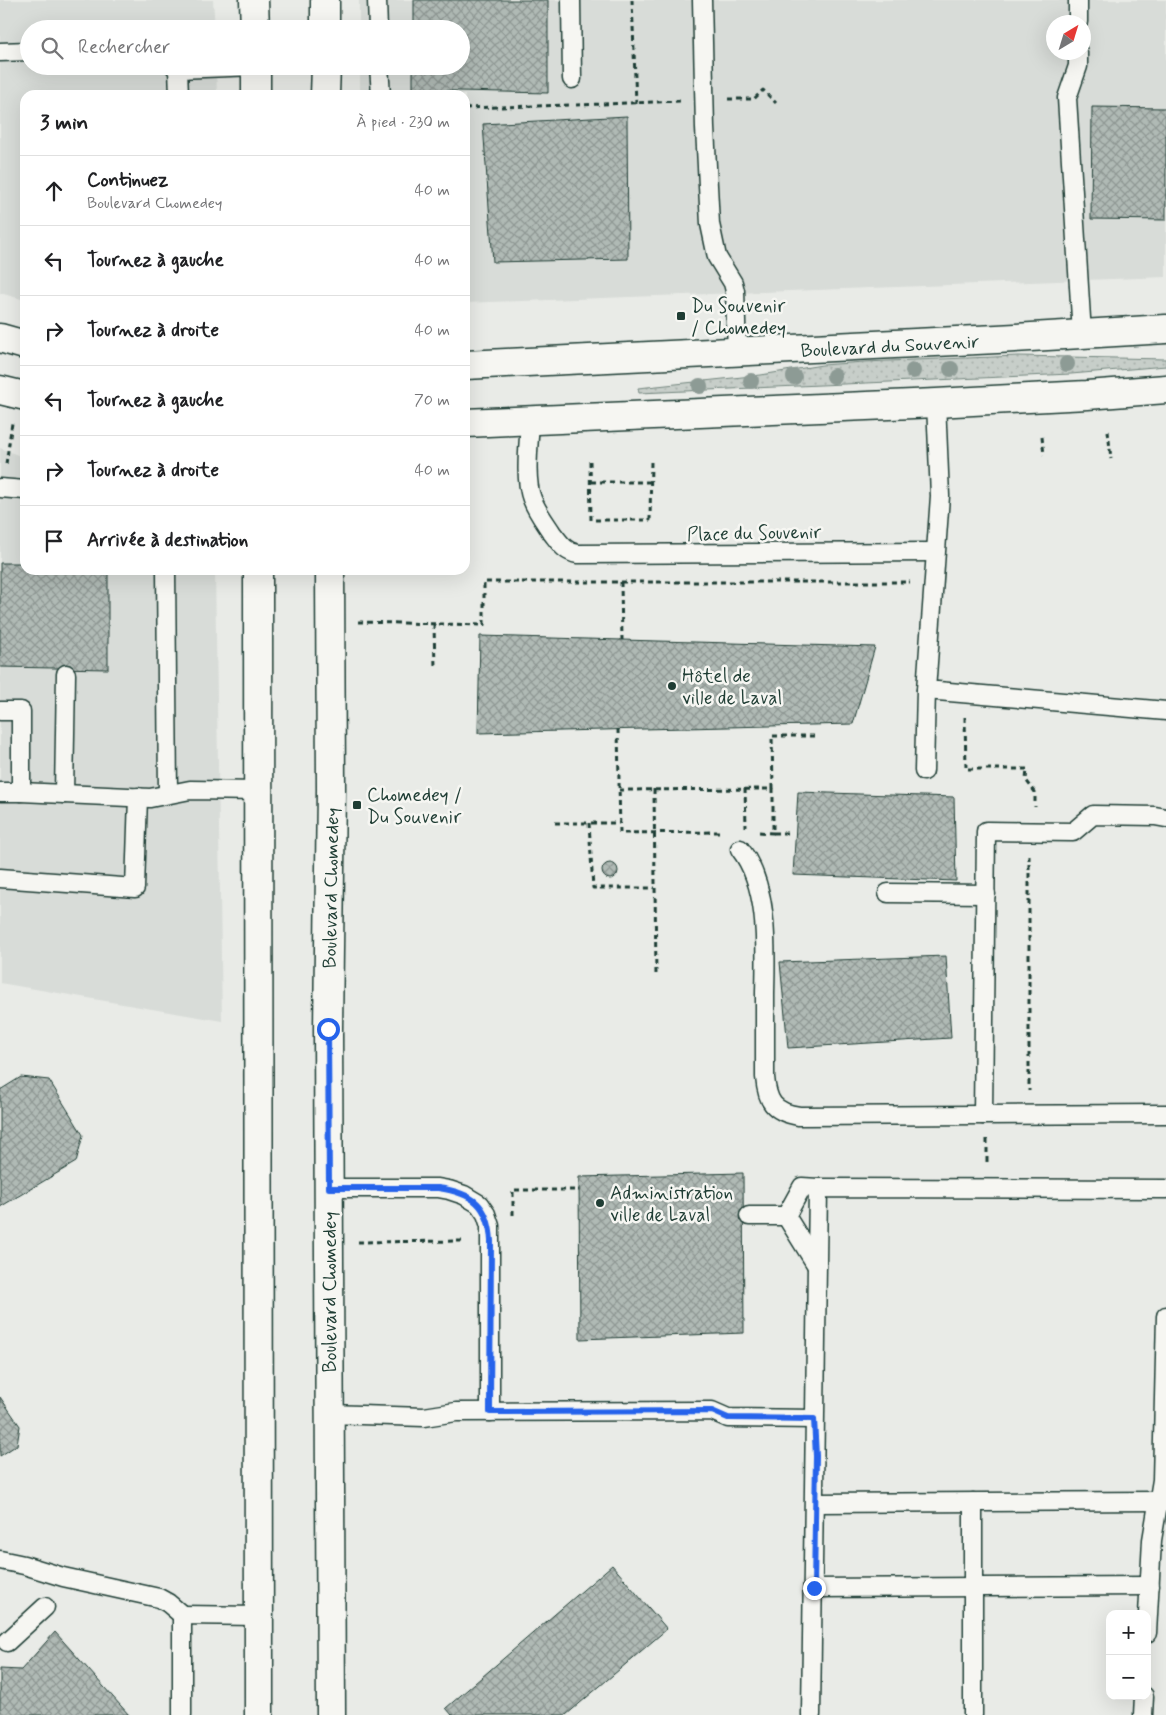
<!DOCTYPE html>
<html lang="fr">
<head>
<meta charset="utf-8">
<style>
	body { margin:0; font-family:Mynerve,sans-serif; background:#f2f2f2; color:#202124 }
	.controls { position:absolute; right:15px; bottom:15px; display:grid; overflow:hidden; border-radius:10px; box-shadow:0 5px 20px #0002 }
	.controls button { width:45px; height:45px; display:grid; place-items:center; padding:0; border:0; border-bottom:1px solid #e0e0e0; background:#fff; color:#202124; font:25px sans-serif }
	.compass { position:absolute; left:1046px; top:15px; width:45px; height:45px; border-radius:50%; background:#fff; box-shadow:0 5px 20px #0002; rotate:38deg }
	.stop { position:absolute; width:15px; height:15px; margin:-11px; border:4px solid #2563eb; border-radius:50%; background:#fff }
	.stop.end { background:#2563eb; border-color:#fff; box-shadow:0 1px 5px #0008 }
	.list { margin:0; padding:0; list-style:none }
	h2 { display:flex; justify-content:space-between; align-items:center; height:65px; margin:0; padding:0 20px; font-size:21px }
	h2 small { font-size:16px; font-weight:400; color:#757577 }
	.list li { display:grid; grid-template-columns:32px 1fr auto; gap:15px; align-items:center; box-sizing:border-box; height:70px; padding:0 20px; border-top:1px solid #e0e0e0 }
	.list b { display:block; font-size:19px; white-space:nowrap }
	.list p { margin:0; font-size:16px; white-space:nowrap; color:#757577 }
	.list em { font-size:16px; font-style:normal; color:#757577 }
	.icon { flex:none; width:28px; height:28px; fill:none; stroke:currentColor; stroke-width:2; stroke-linecap:round; stroke-linejoin:round }
	.map { position:relative; flex:none; width:1166px; height:1715px; overflow:hidden }
	.search { position:absolute; background:#fff; box-shadow:0 5px 20px #0002; left:20px; top:20px; width:450px; height:55px; display:flex; align-items:center; gap:12px; box-sizing:border-box; padding:0 18px; border-radius:28px; color:#757577; font-size:19px }
	.panel { position:absolute; background:#fff; box-shadow:0 5px 20px #0002; left:20px; top:90px; width:450px; height:485px; border-radius:15px }
	.map>svg:first-child { display:block }
	.built { fill:#d8dcd8; fill-rule:evenodd }
	.grass { fill:url(#grass-dots); stroke:#73867e }
	.building { fill:url(#building-cross-hatch); stroke:#1f3d34 }
	.lines { fill:none; stroke-linecap:round; stroke-linejoin:round }
	.service-casing { stroke:#1f3d34; stroke-width:21 }
	.tertiary-casing { stroke:#1f3d34; stroke-width:31 }
	.path { stroke:#1f3d34; stroke-width:3; stroke-dasharray:5 4; stroke-linecap:butt }
	.service { stroke:#f6f6f2; stroke-width:18 }
	.tertiary { stroke:#f6f6f2; stroke-width:28 }
	.tree { fill:#8d9b95 }
	.route { stroke:#2563eb; stroke-width:6 }
	.poi-dot { fill:#1f3d34; stroke:#f6f6f2; stroke-width:2 }
	.labels { text-anchor:middle; stroke-width:5; stroke-linejoin:round; paint-order:stroke }
	.poi-label { font-size:19px; fill:#1f3d34; stroke:#f6f6f2; text-anchor:start }
	.street-label { font-size:19px; fill:#1f3d34; stroke:#f6f6f2 }
</style>
</head>
<body>
<div class="map">
<svg width="1166" height="1715" viewBox="0 0 1166 1715">
	<defs>
		<pattern id="grass-dots" width="8" height="8" patternUnits="userSpaceOnUse" patternTransform="scale(1.25)"><rect width="8" height="8" fill="#c7cec9"/><path d="M2 2h.1M6 6h.1" fill="none" stroke="#aab2ad" stroke-width="1.8" stroke-linecap="round"/></pattern>
		<pattern id="building-cross-hatch" width="8" height="8" patternUnits="userSpaceOnUse" patternTransform="scale(1.25)"><rect width="8" height="8" fill="#b0bab5"/><path d="M0 0l8 8M0 8l8-8" fill="none" stroke="#8f9894"/></pattern>
	</defs>
	<rect width="100%" height="100%" fill="#e9ebe7"/>
	<filter id="ink" filterUnits="userSpaceOnUse"><feTurbulence type="fractalNoise" baseFrequency=".02" numOctaves="2"/><feDisplacementMap in="SourceGraphic" scale="10" xChannelSelector="R" yChannelSelector="G"/><feConvolveMatrix kernelMatrix="1 2 1 2 8 2 1 2 1" color-interpolation-filters="sRGB"/></filter>
	<g filter="url(#ink)">
		<g class="built">
			<path d="M0,0H213L215,29H29V66H216L217,95H25V300L0,293Z"/>
			<path d="M359,0H1166V277L465,303V95H360V66H461V29H359ZM1054,22H1084V52H1054Z"/>
			<path d="M0,448L25,458V570H215L222,1021L0,983Z"/>
		</g>
		<path class="grass" d="M1018,356L1166,359V366L1071,374L639,393L638,388L761,375L822,365L864,362Z"/>
		<g class="building">
			<path d="M414,0H548V93L413,90V66H461V29H414Z"/>
			<path d="M1092,107L1166,108V220L1091,219Z"/>
			<path d="M627,116L628,259L493,262L483,124Z"/>
			<path d="M0,563H25V570H108V669L0,667Z"/>
			<path d="M480,636L622,640L875,647L853,724L478,733Z"/>
			<path d="M798,792L954,797L956,881L793,875Z"/>
			<circle cx="610" cy="871" r="8"/>
			<path d="M946,956L951,1038L788,1048L780,962Z"/>
			<path d="M21,1077L49,1080L83,1135L76,1162L0,1207V1090Z"/>
			<path d="M743,1173L744,1333L580,1339L579,1177Z"/>
			<path d="M0,1397L20,1426L17,1445L0,1456Z"/>
			<path d="M612,1565L667,1629L566,1715H452L446,1708Z"/>
			<path d="M55,1632L129,1715H0V1669L21,1670Z"/>
		</g>
		<g class="lines">
			<g class="service-casing">
				<g id="service">
					<path d="M377,0L378,29"/>
					<path d="M571,0L572,79"/>
					<path d="M702,0L705,128L710,224L717,257L733,283L735,291L737,352"/>
					<path d="M1078,22V0"/>
					<path d="M0,52L29,51"/>
					<path d="M1078,52V66L1067,98L1082,334"/>
					<path d="M174,66L178,69L179,95"/>
					<path d="M379,66L381,95"/>
					<path d="M178,69L256,66"/>
					<path d="M936,403L940,496L926,690L1166,711"/>
					<path d="M530,421C529,444 524,478 532,499C537,512 545,522 552,533C560,543 565,552 578,554L935,552"/>
					<path d="M0,488L25,490"/>
					<path d="M166,570L168,794"/>
					<path d="M0,711H21V792L150,798L190,790L259,791"/>
					<path d="M924,771L926,690"/>
					<path d="M0,792H21"/>
					<path d="M64,794L66,674"/>
					<path d="M1166,818L1155,816L1093,815L1073,832L986,831L983,1115L1166,1114"/>
					<path d="M740,849C769,886 766,947 765,993C765,1021 765,1049 765,1077C767,1101 773,1112 799,1116L983,1115"/>
					<path d="M0,878L135,888L138,797"/>
					<path d="M888,893L986,894"/>
					<path d="M329,1188H438L449,1190L464,1195L479,1204L486,1214L490,1226V1412"/>
					<path d="M749,1216H786"/>
					<path d="M786,1216L817,1266"/>
					<path d="M786,1216L802,1187L818,1188"/>
					<path d="M329,1414L424,1417L456,1412L712,1411L728,1418L814,1419"/>
					<path d="M815,1503L1159,1501"/>
					<path d="M0,1560L24,1565L63,1577L159,1598L168,1603L182,1615"/>
					<path d="M813,1588L1150,1586"/>
					<path d="M1147,1633L1152,1540L1162,1480L1166,1316"/>
					<path d="M7,1642L45,1607"/>
					<path d="M182,1715V1615L258,1616"/>
					<path d="M811,1715L818,1188L1166,1189"/>
					<path d="M973,1715V1502"/>
					<path d="M1143,1715L1144,1696"/>
				</g>
			</g>
			<g class="tertiary-casing">
				<g id="tertiary">
					<path d="M254,0L255,29"/>
					<path d="M325,0V29"/>
					<path d="M256,66V95"/>
					<path d="M325,95L326,66"/>
					<path d="M0,338L25,345"/>
					<path d="M465,365L997,339L1166,329"/>
					<path d="M0,390L25,396"/>
					<path d="M465,423L936,403L1087,395L1166,389"/>
					<path d="M258,570L259,1715"/>
					<path d="M330,570L331,789L328,1029L331,1715"/>
				</g>
			</g>
			<g class="path">
				<path d="M632,0L636,103"/>
				<path d="M728,99H754L763,90L776,103"/>
				<path d="M576,105L682,101"/>
				<path d="M465,108L569,105"/>
				<path d="M1108,431L1111,459"/>
				<path d="M1042,437L1044,455"/>
				<path d="M590,461L591,520H650L651,461"/>
				<path d="M6,464L12,423"/>
				<path d="M591,482H651"/>
				<path d="M621,582L622,640"/>
				<path d="M358,622L484,625V582H910"/>
				<path d="M434,624L435,668"/>
				<path d="M965,717L966,769H1027L1026,780L1035,792V807"/>
				<path d="M618,729L620,833L722,832"/>
				<path d="M745,788L746,827"/>
				<path d="M654,789L656,977"/>
				<path d="M773,789L772,736H814"/>
				<path d="M619,790L773,789V833L758,832"/>
				<path d="M555,823H619"/>
				<path d="M589,823L593,888H655"/>
				<path d="M773,833H788"/>
				<path d="M1029,855V1091"/>
				<path d="M987,1139V1165"/>
				<path d="M513,1215V1190H579"/>
				<path d="M358,1242L466,1241"/>
			</g>
			<use href="#service" class="service"/>
			<use href="#tertiary" class="tertiary"/>
		</g>
		<g class="tree">
			<circle cx="1067" cy="364" r="8"/>
			<circle cx="951" cy="369" r="8"/>
			<circle cx="913" cy="371" r="8"/>
			<circle cx="834" cy="376" r="8"/>
			<circle cx="794" cy="377" r="8"/>
			<circle cx="751" cy="381" r="8"/>
			<circle cx="700" cy="386" r="8"/>
		</g>
	</g>
	<g class="lines" filter="url(#ink)">
		<path class="route" d="M328,1029L329,1188H438C473,1193 489,1205 491,1241L490,1412L712,1411L728,1418L814,1419L816,1456L814,1588"/>
	</g>
	<g class="poi-dot">
		<rect x="676" y="311" width="10" height="10" rx="2.5"/>
		<circle cx="672" cy="686" r="5"/>
		<rect x="352" y="800" width="10" height="10" rx="2.5"/>
		<circle cx="600" cy="1203" r="5"/>
	</g>
	<g class="labels">
		<g class="poi-label">
			<text x="691" y="312">Du Souvenir<tspan x="691" dy="22">/ Chomedey</tspan></text>
			<text x="682" y="682">Hôtel de<tspan x="682" dy="22">ville de Laval</tspan></text>
			<text x="367" y="801">Chomedey /<tspan x="367" dy="22">Du Souvenir</tspan></text>
			<text x="610" y="1199">Administration<tspan x="610" dy="22">ville de Laval</tspan></text>
		</g>
		<g class="street-label">
			<text transform="translate(890 345) rotate(-3)" y="7">Boulevard du Souvenir</text>
			<text transform="translate(754 532) rotate(-1)" y="7">Place du Souvenir</text>
			<text transform="translate(330 888) rotate(-89)" y="7">Boulevard Chomedey</text>
			<text transform="translate(329 1292) rotate(-90)" y="7">Boulevard Chomedey</text>
		</g>
	</g>
</svg>
<div class="controls">
<button>+</button>
<button>−</button>
</div>
<svg class="compass" viewBox="-18 -18 36 36"><path d="M0-13l5 13h-10z" fill="#e53935"/><path d="M0 13l5-13h-10z" fill="#757577"/></svg>
<div class="stop" style="left:328px;top:1029px"></div>
<div class="stop end" style="left:814px;top:1588px"></div>
<div class="search"><svg class="icon" aria-label="search" viewBox="0 0 24 24"><circle cx="10" cy="10" r="6"/><path d="M15 15l6 6"/></svg>Rechercher</div>
<section class="panel">
<h2>3 min<small>À pied · 230 m</small></h2>
<ul class="list">
<li><svg class="icon" aria-label="ahead" viewBox="0 0 24 24"><path d="M12 20V5M6 11l6-6 6 6"/></svg><div><b>Continuez</b><p>Boulevard Chomedey</p></div><em>40 m</em></li>
<li><svg class="icon" aria-label="left" viewBox="0 0 24 24"><path d="M17 20v-9H6M10 6l-5 5 5 5"/></svg><div><b>Tournez à gauche</b></div><em>40 m</em></li>
<li><svg class="icon" aria-label="right" viewBox="0 0 24 24"><path d="M7 20v-9h11M14 6l5 5-5 5"/></svg><div><b>Tournez à droite</b></div><em>40 m</em></li>
<li><svg class="icon" aria-label="left" viewBox="0 0 24 24"><path d="M17 20v-9H6M10 6l-5 5 5 5"/></svg><div><b>Tournez à gauche</b></div><em>70 m</em></li>
<li><svg class="icon" aria-label="right" viewBox="0 0 24 24"><path d="M7 20v-9h11M14 6l5 5-5 5"/></svg><div><b>Tournez à droite</b></div><em>40 m</em></li>
<li><svg class="icon" aria-label="arrive" viewBox="0 0 24 24"><path d="M6 21V4h12l-3 4 3 4H6"/></svg><div><b>Arrivée à destination</b></div></li>
</ul>
</section>
</div>
</body>
</html>
